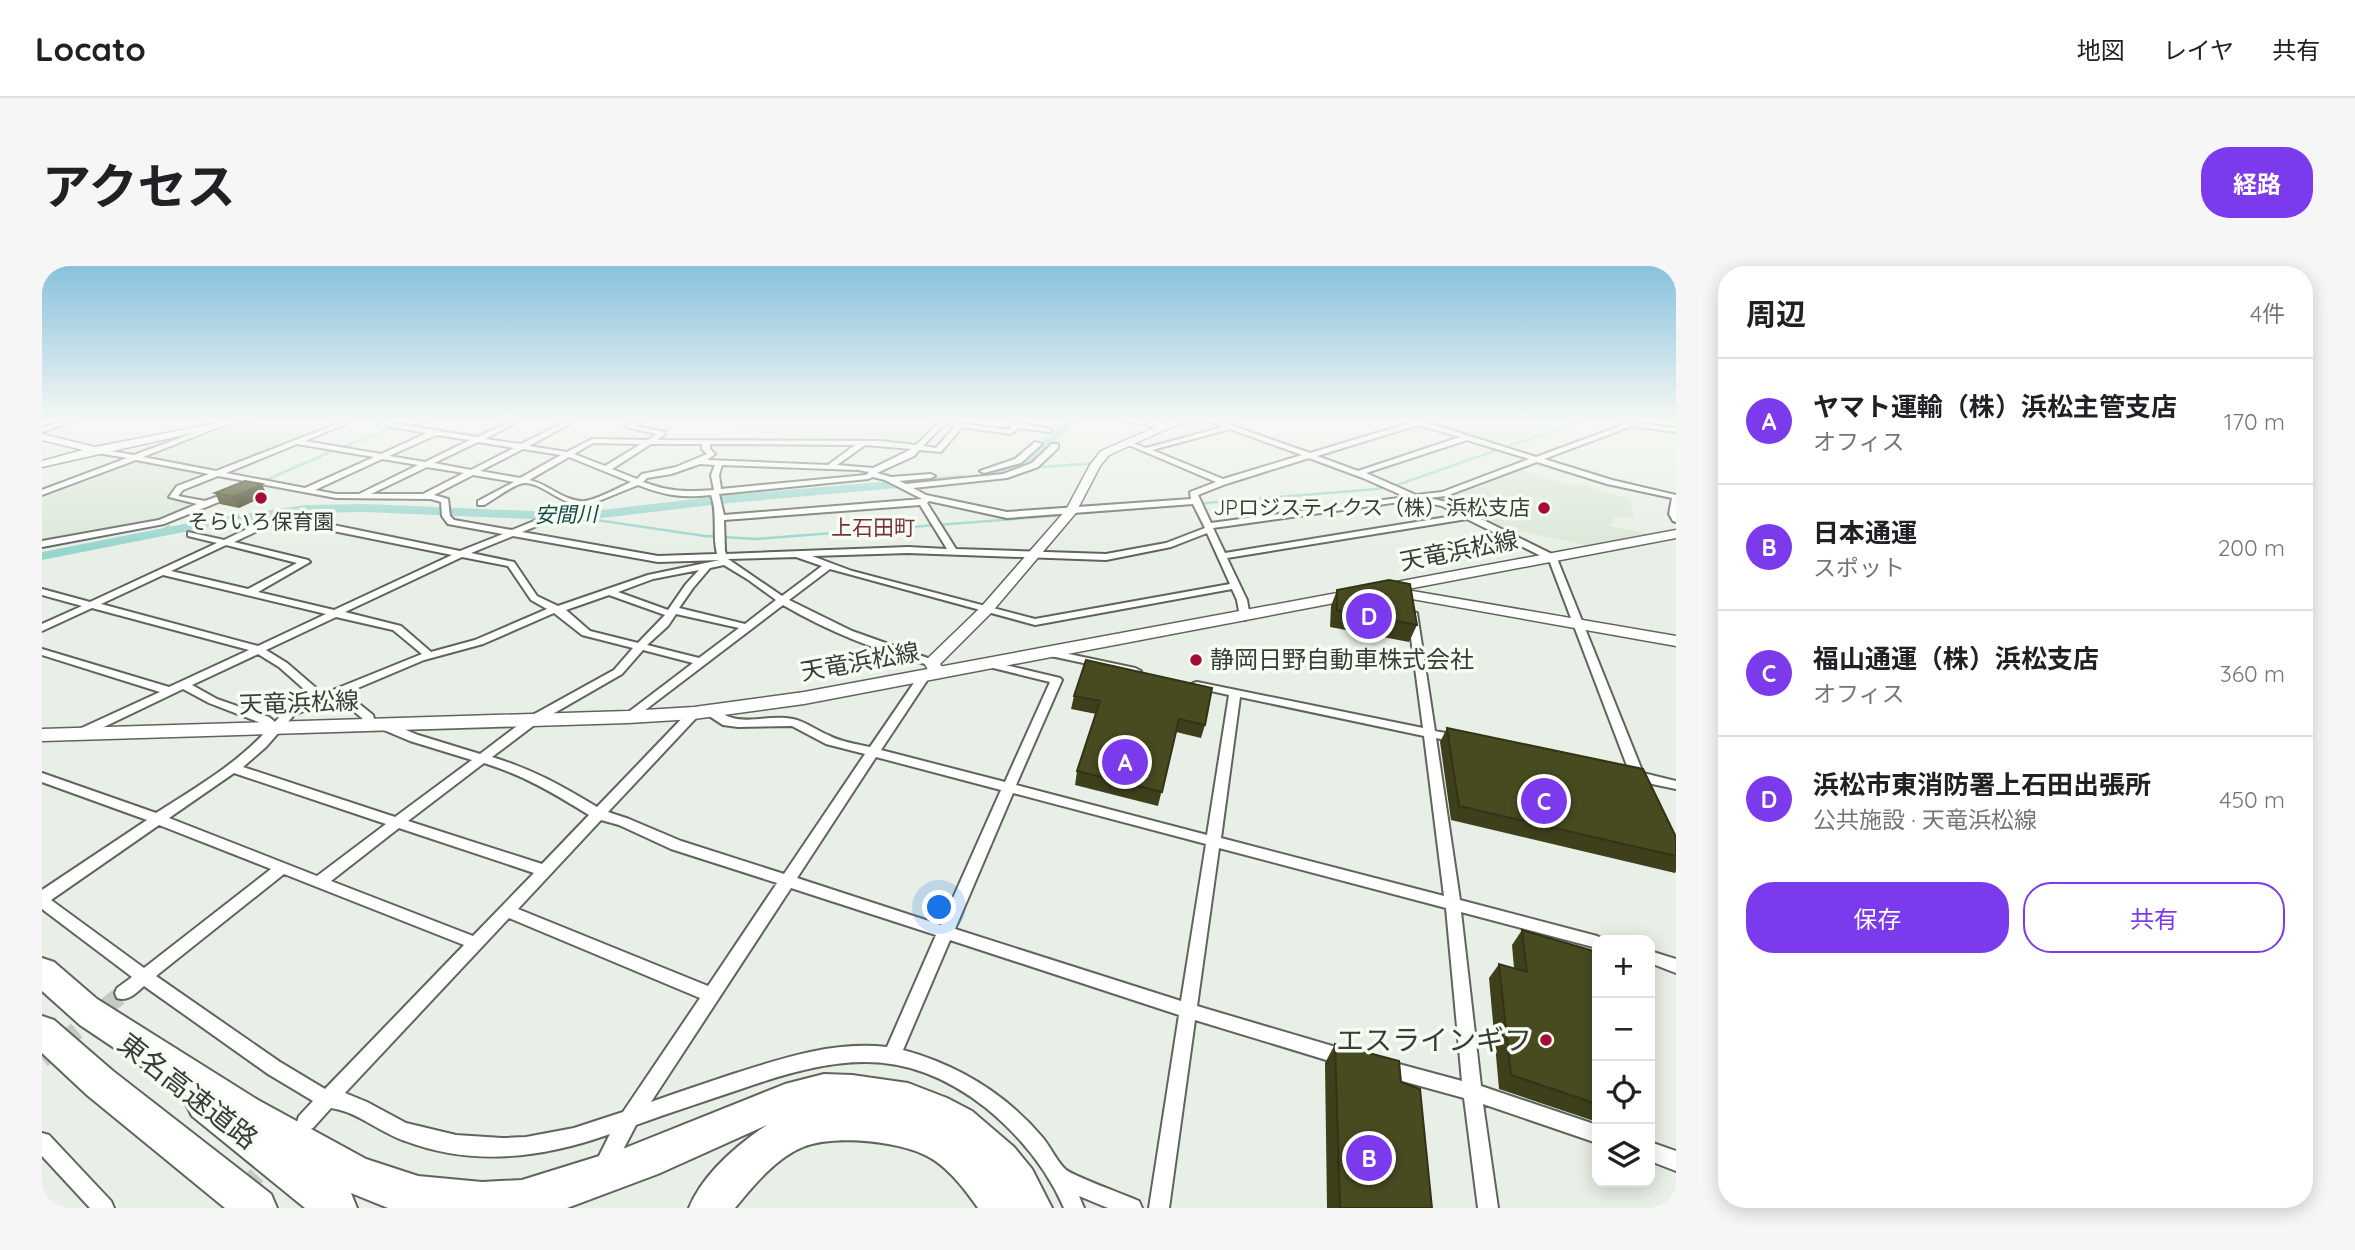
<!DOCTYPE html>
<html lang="ja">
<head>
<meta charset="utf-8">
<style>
	body { margin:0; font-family:Quicksand,"Noto Sans JP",sans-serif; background:#f6f6f6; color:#202124 }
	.controls { position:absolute; right:21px; bottom:21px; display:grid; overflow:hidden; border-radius:14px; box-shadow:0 4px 18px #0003 }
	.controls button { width:63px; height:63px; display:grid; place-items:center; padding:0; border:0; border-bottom:2px solid #e0e0e0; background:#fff; color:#202124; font:35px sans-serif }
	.you { position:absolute; left:898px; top:642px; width:24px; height:24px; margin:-18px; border:5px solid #fff; border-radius:50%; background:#1a73e8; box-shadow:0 0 0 10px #1a73e833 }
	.badge { display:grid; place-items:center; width:46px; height:46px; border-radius:50%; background:#7c3aed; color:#fff; font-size:23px; font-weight:700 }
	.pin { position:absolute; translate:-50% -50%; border:4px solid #fff; box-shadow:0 2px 7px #0006 }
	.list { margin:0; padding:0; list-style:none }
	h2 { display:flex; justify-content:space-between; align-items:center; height:91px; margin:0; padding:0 28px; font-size:30px }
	h2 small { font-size:23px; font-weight:400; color:#757577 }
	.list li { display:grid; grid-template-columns:46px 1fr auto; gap:21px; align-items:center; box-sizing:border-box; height:126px; padding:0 28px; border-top:2px solid #e0e0e0 }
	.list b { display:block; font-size:26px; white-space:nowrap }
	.list p { margin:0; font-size:23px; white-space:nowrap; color:#757577 }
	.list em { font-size:23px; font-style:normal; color:#757577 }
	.actions { display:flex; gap:14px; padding:21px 28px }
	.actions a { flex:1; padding:16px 0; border:2px solid #7c3aed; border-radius:28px; text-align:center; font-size:24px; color:#7c3aed }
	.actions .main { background:#7c3aed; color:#fff }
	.icon { flex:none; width:38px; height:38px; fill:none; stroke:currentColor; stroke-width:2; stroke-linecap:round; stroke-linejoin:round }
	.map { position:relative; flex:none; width:1634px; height:942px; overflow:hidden; border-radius:28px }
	header { display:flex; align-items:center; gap:42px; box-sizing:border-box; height:98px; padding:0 35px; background:#fff; border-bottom:2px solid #e0e0e0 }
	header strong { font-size:33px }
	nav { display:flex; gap:38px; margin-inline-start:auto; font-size:24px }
	.intro { display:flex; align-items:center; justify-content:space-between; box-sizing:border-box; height:168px; padding:0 42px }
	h1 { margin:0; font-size:49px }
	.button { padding:18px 32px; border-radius:28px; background:#7c3aed; color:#fff; font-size:24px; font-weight:700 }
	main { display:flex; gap:42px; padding:0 42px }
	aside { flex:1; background:#fff; border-radius:28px; box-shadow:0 4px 18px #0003 }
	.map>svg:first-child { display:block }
	.built { fill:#dbe7d7 }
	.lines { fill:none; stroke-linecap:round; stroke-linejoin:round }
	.stream { stroke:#98d5cd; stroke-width:2.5 }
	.river { fill:#98d5cd; fill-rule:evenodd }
	.street-tunnel { stroke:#c5cbc3; stroke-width:18; stroke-dasharray:18 9; stroke-linecap:butt }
	.street-casing { stroke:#5f655d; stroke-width:4 }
	.secondary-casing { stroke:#5f655d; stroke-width:3 }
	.primary-casing { stroke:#5f655d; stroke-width:3 }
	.highway-casing { stroke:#5f655d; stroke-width:4 }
	.street { fill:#fff; fill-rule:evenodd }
	.secondary { fill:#fff; fill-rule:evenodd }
	.primary { fill:#fff; fill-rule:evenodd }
	.highway { fill:#fff; fill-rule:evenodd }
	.wall { fill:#3e401c }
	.shaded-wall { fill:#323416 }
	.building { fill:#484b20; stroke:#323416; stroke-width:2 }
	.poi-dot { fill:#a60c38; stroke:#f6fdf3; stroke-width:2.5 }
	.labels { text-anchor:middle; stroke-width:7; stroke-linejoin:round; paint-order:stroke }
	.far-poi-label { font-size:21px; fill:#393c38; stroke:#f6fdf3; text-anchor:end }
	.far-water-label { font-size:21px; font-style:italic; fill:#144a45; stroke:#f6fdf3 }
	.far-neighbourhood-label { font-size:21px; fill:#78303a; stroke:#f6fdf3 }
	.street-label { font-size:24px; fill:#393c38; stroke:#f6fdf3 }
	.poi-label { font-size:24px; fill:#393c38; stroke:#f6fdf3; text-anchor:start }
	.near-poi-label { font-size:28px; fill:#393c38; stroke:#f6fdf3; text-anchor:end }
	.near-street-label { font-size:28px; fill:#393c38; stroke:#f6fdf3 }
</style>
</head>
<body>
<header>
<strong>Locato</strong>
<nav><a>地図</a><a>レイヤ</a><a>共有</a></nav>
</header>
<div class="intro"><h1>アクセス</h1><a class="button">経路</a></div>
<main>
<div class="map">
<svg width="1634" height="942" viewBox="0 0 1634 942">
	<rect width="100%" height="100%" fill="#e8efe6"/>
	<g class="built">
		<path d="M209,154H253L290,160L177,205L102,191L192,157Z"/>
		<path d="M704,154H897L873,175L794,164L779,175L692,162Z"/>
		<path d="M1390,154H1528L1455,179L1382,156Z"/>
		<path d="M92,194L166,209L135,222L128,232L158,239L120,255L0,276V228Z"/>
		<path d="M1477,203L1531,220L1535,217L1587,233L1592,251H1573L1567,260L1613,269L1553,281L1483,266L1467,268L1395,232Z"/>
	</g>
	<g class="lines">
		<g class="stream">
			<path d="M372,160L393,154"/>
			<path d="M1121,165L1132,160L1198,154"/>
			<path d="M299,182L351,161"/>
			<path d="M1000,201L1054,197"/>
			<path d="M224,214L293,184"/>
			<path d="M1031,248L1334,223L1358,218L1541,154"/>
			<path d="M534,251L663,270L714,273L1023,249"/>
			<path d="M118,266L127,260"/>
		</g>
		<g class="river">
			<path d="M1024,154H1035L981,206L953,212V206L973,200Z"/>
			<path d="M920,209L924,210V216L687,237L534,255L324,246L264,247L167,261L0,294V286L167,253L264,239L324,238L534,247L687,229Z"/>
		</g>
		<g class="street-tunnel">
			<path d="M0,793L81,727"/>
			<path d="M184,942L229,894"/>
		</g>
		<g class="street-casing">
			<g id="street">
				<path d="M26,154H35L0,166V162Z"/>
				<path d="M160,154H174L187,157L101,191L174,205L305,154H313L263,175L339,188L385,167L350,161L337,154H344L354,158L435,171L472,154H479L443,173L479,178L527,154H534L487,180L525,186L550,173L606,174L615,168L583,161L596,154H603L593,160L623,166V168L615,174L838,175L874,179L900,154H906L881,180L894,182L913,160L907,158L910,156L967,164L970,161L967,160V158L983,154L980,158L1009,163L1010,164L1007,166L976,162L969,168L920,161L899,186L877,184L872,190L835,207L849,211L889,208L893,210L889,212L857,215L864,218L961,208L990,197L1010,178H1016V182L996,201L965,212L871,222L884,229L965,246L1149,233L1148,226L1174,216L1082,177L1086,175L1104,182L1181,161L1166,154H1174L1268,187L1378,154H1387L1383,156L1494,191L1589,156L1634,162V166L1590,160L1502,193L1570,214L1634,229V256L1631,255L1627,248L1630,232L1565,218L1495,196L1404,230L1386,232L1405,236L1514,290L1601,507L1634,515V523L1591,514L1584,509L1587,505L1507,294L1425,253L1185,292L1205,334L1208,351L1203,354L1198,351L1195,334L1190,323L993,359L788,303L747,334L810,365L894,395L895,397L894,399L890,400C839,386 787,366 741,339L590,454L586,455L580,451L651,397L601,384L580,408L495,457L450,491C492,504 518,519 555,541L648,444H656L658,447L656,450L566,546L587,553L639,575L742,608L823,488L784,478L750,460L696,461L681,459L664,448L662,445L664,442H672C698,464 722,447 751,453C764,456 774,464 786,469C799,476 814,478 828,481L878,408L882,407L888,410L839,484L963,516L1008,416L943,400L942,398L947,395L1018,412L1020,414L974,519L1165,569L1187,429L1151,421L1149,419L1151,417L1155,416L1381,462L1366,349L1371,346L1375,347L1393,465L1419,470L1421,473L1415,477L1394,472L1418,634L1555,670L1562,674H1555V682L1419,646L1439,820L1555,859V877L1441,838L1456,942H1436L1422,832L1342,810L1336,808L1333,802L1336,796L1342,794L1420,815L1404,642L1177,582L1155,740L1304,784L1310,786L1313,792L1310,798L1304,800L1153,754L1127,942H1107L1137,749L908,674L861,784C916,799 964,828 1001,872C1009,882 1014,894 1023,903C1030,910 1084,929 1097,935L1100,942H1066L1037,930L1042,942H1022C1005,903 977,869 944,842C861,777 792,791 699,823C664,835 629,846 594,859L574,897L567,900L560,897L557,890L568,868C501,892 431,901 363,875C337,866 316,846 289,842L271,862L264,865L257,862L255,856L257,850L271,835L226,808L102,720C94,727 86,736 75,732L73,727L75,722L90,711L0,643V624L105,554L0,516V507L114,547C153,522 195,498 226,463L219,457L167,437L141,423L41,471H33L31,468L33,465L118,426L0,389V383L127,421L207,384L50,342L0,365V358L40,340L0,329V323L48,336L175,277L146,270V266L182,274L220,256L247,250L418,285L461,268L406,258L400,250L399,236L389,233L294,232L176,210L141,224L136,230L163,235L191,225H194V229L122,258L0,281V275L117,254L155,238L127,231L135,220L167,208L94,194L0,229V224L85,192L50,186V182L92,189L176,158ZM1376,159L1418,171L1316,205L1275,190ZM1188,163L1260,189L1181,213L1110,184ZM394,169L428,174L383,196L347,190ZM1425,174L1487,193L1400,226L1374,229L1324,207ZM436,176L472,182L429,204L392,197ZM551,177L599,178L563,200L532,188ZM255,178L332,191L263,222L184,207ZM609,178H660V183L665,188L634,201L600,208L595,213L570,203ZM668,178L813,179L786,199L665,194L673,188L668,183ZM823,179L870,183L831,202L795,199ZM481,183L519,189L478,212L438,205ZM527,191L589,216C578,221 554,234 543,235C524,237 505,217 487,214ZM1267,192L1321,212L1364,231L1169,257L1156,229L1184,218ZM340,193L376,199L317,228H294L273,224ZM658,198L673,199L669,209L672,224C643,226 628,226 601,216L605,212L629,208ZM680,199L816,204L827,206L824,209L679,223L677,209ZM385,201L422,207L381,228H329ZM431,209L472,216L436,235V239H442C451,234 472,218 482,217C498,216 517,236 534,238L470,264L412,254L408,250L406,233L392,229ZM831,211L843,214L880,233L682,249L677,228L826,213ZM596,219C624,230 640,232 669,229C676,248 670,268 675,288L616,290L480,266ZM1372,234L1400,240L1417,249L1183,287L1171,262ZM887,235L965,252L1151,238L1163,262L1124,277L1064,288L914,283L885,237ZM878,239L905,283L866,281L684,288L683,285L682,254ZM247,256L410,289L292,344L216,326L268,296L266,294L192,276L226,260ZM1165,267L1188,318L993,353L810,305L770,290L866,287L1064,294L1129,281ZM471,270L616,296L678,294L606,309L516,340L495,330L472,296L429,287ZM184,279L255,297L206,323L129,305ZM420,291L466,300L489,334L505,343L433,374L389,386L359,360L303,346ZM754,291L780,300L740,330L686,293ZM682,299L705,313L734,334L703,358L637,342L651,322L668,302ZM657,304L644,318L626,344L576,326L611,313ZM121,309L284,348L216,380L59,338ZM567,329L623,349L596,377L548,365L524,344ZM512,347L540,369L591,382L572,404L487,451L438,488L376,469L345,456H337L335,459L337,462L368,475L430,494L353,551L201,501L224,481L252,449L295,431L321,453L324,463H332L334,460L331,449L304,427L382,394L441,378ZM634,348L697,362L657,392L605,379L626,360ZM294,351L351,364L380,388L281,428L245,397L224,384ZM216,388L237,401L272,432L244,443L233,456L227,451L175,433L150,419ZM1198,431L1382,470L1402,630L1179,572ZM834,491L959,524L899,659L755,612ZM442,497C483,510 511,527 547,549L500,598L366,555ZM192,507L344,558L275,610L127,552ZM971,527L1164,578L1139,735L913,663ZM559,554L577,559L629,583L735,617L666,720L476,643ZM117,559L229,603L102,702L9,634ZM357,562L492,607L431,670L289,615ZM242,608L422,679L283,823L238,796L114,710ZM749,622L894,669L845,781C791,775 741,792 691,808C664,817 636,826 609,836ZM467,652L658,732L581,846L532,862L484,871L460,872L414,869L364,857L325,836L303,827Z"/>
				<path d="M993,176L1000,178L979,197L942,207L938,205L973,193Z"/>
				<path d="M1008,384L1093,402L1099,405L1093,408L1004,389L1003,387L1004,385Z"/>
				<path d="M1608,685L1634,693V707L1608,697Z"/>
				<path d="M0,867L7,869L69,935L72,942H48L0,890Z"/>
				<path d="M1608,876L1634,885V905L1608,895Z"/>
			</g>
		</g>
		<g class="secondary-casing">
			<g id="secondary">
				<path d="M191,154H208L0,201V195L41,184L0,174V168L53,181Z"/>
				<path d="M1076,154L1125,157L1133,154H1145L1067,189L1058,200L1033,248L949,347L898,398L904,407L902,410H890L882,397L884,394L939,341L1024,244L1048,199L1059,185L1114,161Z"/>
				<path d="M1347,321L1634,370V380L1342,328L1340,325Z"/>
			</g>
		</g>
		<g class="primary-casing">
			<path id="primary" d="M1634,264V272L762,438L652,453L586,457L0,475V463L586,445L652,441L762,426Z"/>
		</g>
		<g class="highway-casing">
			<g id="highway">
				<path d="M0,692L12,696L55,733L216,834L324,893L376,910L440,916L480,914L583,882L743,818L782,808L810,809L866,817L905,832L930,845L972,881L990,903L1010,942H936C924,925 910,906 892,894C863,875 793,868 761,881C734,892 711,920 693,942H647C661,908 695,879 725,859L616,908L525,942H346L309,927L315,942H263L150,850L144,838L147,832L38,759L0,725Z"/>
				<path d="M0,750L12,754L71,805L229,928L235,942H183L45,829L0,787Z"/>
			</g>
		</g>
		<use href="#street" class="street"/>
		<use href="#secondary" class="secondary"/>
		<use href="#primary" class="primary"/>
		<use href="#highway" class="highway"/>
	</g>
	<g class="wall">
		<path d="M173,227L225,229L197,242L178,238Z"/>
		<path d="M1295,324L1375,359L1367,376L1288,361L1289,340Z"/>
		<path d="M1032,430L1163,459L1159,472L1134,466L1116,540L1033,519L1035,505L1054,448L1029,443Z"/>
		<path d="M1405,462L1634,571V605L1633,607L1409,554L1398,476Z"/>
		<path d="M1480,664L1555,686V856L1457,823L1447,712L1457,698L1472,702L1470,679Z"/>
		<path d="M1293,778L1359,816L1390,942H1285L1283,797Z"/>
	</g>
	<path class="shaded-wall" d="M220,218L225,229L197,242L192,231Z"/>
	<g class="building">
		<path d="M203,215L220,218L192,231L173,227Z"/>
		<path d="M1347,314L1368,318L1375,359L1295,344V324Z"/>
		<path d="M1044,394L1170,422L1163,459L1137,453L1120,526L1035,505L1058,435L1032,430Z"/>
		<path d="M1405,462L1601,503L1634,571V590L1417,540Z"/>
		<path d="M1480,664L1555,686V838L1469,809L1457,698L1485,706Z"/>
		<path d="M1293,778L1357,795L1359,816L1378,823L1390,942H1298Z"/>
	</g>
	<linearGradient id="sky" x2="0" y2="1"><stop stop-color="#88c1dd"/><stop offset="0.54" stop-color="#f5f8f4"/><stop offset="1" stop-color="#f5f8f4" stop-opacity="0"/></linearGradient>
	<rect width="1634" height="285" fill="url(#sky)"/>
	<g class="poi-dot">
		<circle cx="219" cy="232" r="7"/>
		<circle cx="1502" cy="242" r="7"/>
		<circle cx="1154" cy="394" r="7"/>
		<circle cx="1504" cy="774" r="7"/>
	</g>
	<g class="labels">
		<g class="far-poi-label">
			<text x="1488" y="249">JPロジスティクス（株）浜松支店</text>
			<text x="219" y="263" text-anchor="middle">そらいろ保育園</text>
		</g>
		<g class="far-water-label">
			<text transform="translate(524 249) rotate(-1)" y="7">安間川</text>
		</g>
		<g class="far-neighbourhood-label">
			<text x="831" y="269">上石田町</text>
		</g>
		<g class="street-label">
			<text transform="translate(1417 285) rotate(-11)" y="8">天竜浜松線</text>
			<text transform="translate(818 396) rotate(-10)" y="8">天竜浜松線</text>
			<text transform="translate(257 437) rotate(-2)" y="8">天竜浜松線</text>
		</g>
		<g class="poi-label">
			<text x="1168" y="402">静岡日野自動車株式会社</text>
		</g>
		<g class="near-poi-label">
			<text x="1490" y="784">エスラインギフ</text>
		</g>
		<g class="near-street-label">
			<text transform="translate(146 825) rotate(38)" y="10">東名高速道路</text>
		</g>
	</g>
</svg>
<div class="controls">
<button>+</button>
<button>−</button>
<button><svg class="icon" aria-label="locate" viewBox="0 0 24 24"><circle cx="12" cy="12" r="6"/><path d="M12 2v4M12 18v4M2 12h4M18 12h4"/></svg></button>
<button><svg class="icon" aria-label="layers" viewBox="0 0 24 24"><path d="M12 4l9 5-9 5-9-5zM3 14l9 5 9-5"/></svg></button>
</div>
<div class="you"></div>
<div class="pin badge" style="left:1083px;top:496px">A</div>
<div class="pin badge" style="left:1327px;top:892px">B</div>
<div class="pin badge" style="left:1502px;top:535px">C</div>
<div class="pin badge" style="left:1327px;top:350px">D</div>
</div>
<aside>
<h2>周辺<small>4件</small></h2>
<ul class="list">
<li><span class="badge">A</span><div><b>ヤマト運輸（株）浜松主管支店</b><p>オフィス</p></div><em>170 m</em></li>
<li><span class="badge">B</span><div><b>日本通運</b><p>スポット</p></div><em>200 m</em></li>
<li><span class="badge">C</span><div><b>福山通運（株）浜松支店</b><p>オフィス</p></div><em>360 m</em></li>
<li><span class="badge">D</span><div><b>浜松市東消防署上石田出張所</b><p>公共施設 · 天竜浜松線</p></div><em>450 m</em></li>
</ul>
<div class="actions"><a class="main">保存</a><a>共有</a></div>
</aside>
</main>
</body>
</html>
